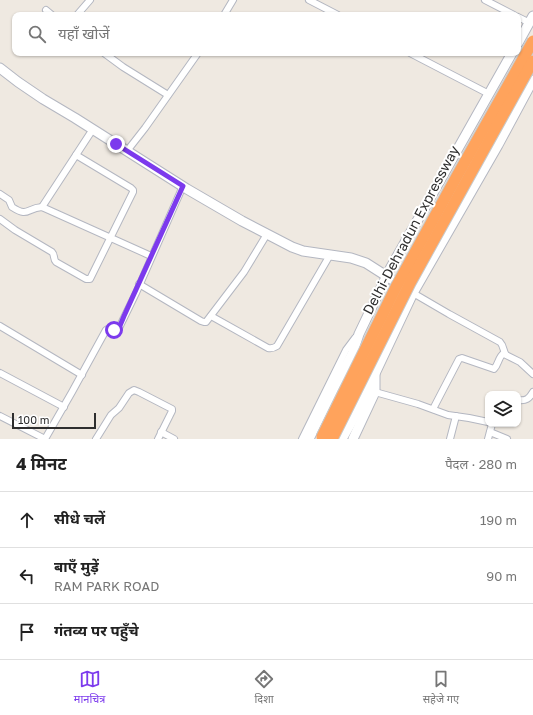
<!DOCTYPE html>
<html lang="hi">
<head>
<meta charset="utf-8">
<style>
	body { margin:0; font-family:"Golos Text","Noto Sans Devanagari",sans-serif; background:#f2f2f2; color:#222 }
	.controls { position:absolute; right:12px; bottom:12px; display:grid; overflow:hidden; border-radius:8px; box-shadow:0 1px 3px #0004 }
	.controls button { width:36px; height:36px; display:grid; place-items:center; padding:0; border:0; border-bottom:1px solid #e0e0e0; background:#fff; color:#222; font:20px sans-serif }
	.scale { position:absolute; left:12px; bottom:10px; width:84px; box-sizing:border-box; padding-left:4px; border:2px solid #2e2e2e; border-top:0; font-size:11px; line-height:14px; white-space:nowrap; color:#2e2e2e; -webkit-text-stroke:3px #fff; paint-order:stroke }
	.stop { position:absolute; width:12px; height:12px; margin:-9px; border:3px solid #7c3aed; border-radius:50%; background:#fff }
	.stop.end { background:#7c3aed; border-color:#fff; box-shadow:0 1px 4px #0008 }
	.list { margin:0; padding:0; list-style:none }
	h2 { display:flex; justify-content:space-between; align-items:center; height:52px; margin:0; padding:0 16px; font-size:17px }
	h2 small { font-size:13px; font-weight:400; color:#767676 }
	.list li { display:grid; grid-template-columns:26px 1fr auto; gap:12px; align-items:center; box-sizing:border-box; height:56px; padding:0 16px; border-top:1px solid #e0e0e0 }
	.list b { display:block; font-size:15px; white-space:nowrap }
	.list p { margin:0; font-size:13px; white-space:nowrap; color:#767676 }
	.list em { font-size:13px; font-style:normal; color:#767676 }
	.icon { flex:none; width:22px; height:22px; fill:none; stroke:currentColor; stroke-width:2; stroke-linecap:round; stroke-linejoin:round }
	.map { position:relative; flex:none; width:533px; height:439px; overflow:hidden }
	.search { position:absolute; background:#fff; box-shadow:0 1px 3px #0004; left:12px; right:12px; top:12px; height:44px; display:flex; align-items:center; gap:10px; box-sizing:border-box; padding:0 14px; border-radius:8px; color:#767676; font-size:15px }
	.sheet { height:220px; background:#fff }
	nav { display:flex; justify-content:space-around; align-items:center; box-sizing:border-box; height:56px; border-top:1px solid #e0e0e0; background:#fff; font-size:11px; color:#767676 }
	nav a { display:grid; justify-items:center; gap:2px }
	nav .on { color:#7c3aed }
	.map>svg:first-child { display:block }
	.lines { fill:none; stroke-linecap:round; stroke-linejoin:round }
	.street-casing { stroke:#b4b7c1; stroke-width:8 }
	.secondary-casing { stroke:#b4b7c1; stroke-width:11 }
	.street { stroke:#fff; stroke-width:6 }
	.secondary { stroke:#fff; stroke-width:9 }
	.highway-bridge-casing { stroke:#c9c9c9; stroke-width:13; stroke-linecap:butt }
	.highway-bridge { stroke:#ffa35c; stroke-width:11 }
	.route { stroke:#7c3aed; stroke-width:5 }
	.labels { text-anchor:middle; stroke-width:4; stroke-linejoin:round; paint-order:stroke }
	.street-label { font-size:14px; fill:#2e2e2e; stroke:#fff }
</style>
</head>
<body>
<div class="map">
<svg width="533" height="439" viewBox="0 0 533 439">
	<rect width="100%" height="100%" fill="#efe9e1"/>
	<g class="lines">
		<g class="street-casing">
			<g id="street">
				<path d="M309,0L338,15"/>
				<path d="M485,0L514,15"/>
				<path d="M46,10L52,15"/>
				<path d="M77,15L90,0"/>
				<path d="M224,15L233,0"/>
				<path d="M518,17L530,23"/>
				<path d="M104,53L123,67L168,95"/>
				<path d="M410,53L489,94"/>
				<path d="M127,151L145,128L198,53"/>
				<path d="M0,194L9,200L12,207C29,218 26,208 42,207L151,256"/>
				<path d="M42,207L93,129"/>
				<path d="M0,219L15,230L52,252C55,255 53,259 56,262L86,279H90L133,192V190L131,188L76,155"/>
				<path d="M139,284L201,321L204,322H206L244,272L267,234"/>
				<path d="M413,293L449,314L500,342C504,346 503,351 506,355L520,362L533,374"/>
				<path d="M211,316L268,348C272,349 274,348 277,346L330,255"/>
				<path d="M0,326L82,375"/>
				<path d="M0,373L64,407"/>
				<path d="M375,392L418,404L448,415L469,418L488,422"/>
				<path d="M518,400C526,401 529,399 533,392"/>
				<path d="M433,409L459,359L462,358L494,369C499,364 498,357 504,353"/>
				<path d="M0,416L45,439"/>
				<path d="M161,432L174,439"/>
				<path d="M490,432L507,439"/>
				<path d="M45,439L72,392L106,330L109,328L116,330L119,328L136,293L183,186"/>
				<path d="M96,439L111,415L119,408L129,393L134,390L139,392L172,409V411L158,439"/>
				<path d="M302,439L346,350L355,338"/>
				<path d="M450,439L456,416"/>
				<path d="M488,439L492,424"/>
			</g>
		</g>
		<g class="secondary-casing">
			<g id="secondary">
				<path d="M518,43L533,16"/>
				<path d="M0,68L18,82L43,99L75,118L187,189L242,221L292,247L303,251L351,258L366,263L413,293"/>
				<path d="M309,439L333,390L353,352L359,334L390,269L512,53"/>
				<path d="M342,439L355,416L413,293L498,145L533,80"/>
				<path d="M353,439L375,392V375"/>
			</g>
		</g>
		<use href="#street" class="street"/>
		<use href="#secondary" class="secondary"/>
		<g class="highway-bridge-casing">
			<g id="highway-bridge">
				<path d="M322,437L396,287L457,176L533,41"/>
				<path d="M332,439L410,283L533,61"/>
			</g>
		</g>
		<use href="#highway-bridge" class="highway-bridge"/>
	</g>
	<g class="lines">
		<path class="route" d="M114,330H116L119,328L124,316L183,186L116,144"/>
	</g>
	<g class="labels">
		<g class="street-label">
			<text transform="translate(411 230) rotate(-62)" y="5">Delhi-Dehradun Expressway</text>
		</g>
	</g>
</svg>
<div class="controls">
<button><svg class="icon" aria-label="layers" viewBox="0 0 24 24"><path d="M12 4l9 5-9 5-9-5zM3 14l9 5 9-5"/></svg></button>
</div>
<div class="scale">100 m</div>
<div class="stop" style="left:114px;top:330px"></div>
<div class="stop end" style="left:116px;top:144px"></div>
<div class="search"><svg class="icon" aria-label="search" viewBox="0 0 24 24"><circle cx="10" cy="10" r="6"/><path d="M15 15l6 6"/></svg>यहाँ खोजें</div>
</div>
<section class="sheet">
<h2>4 मिनट<small>पैदल · 280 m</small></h2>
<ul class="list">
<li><svg class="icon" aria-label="ahead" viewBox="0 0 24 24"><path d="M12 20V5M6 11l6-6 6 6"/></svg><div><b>सीधे चलें</b></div><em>190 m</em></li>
<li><svg class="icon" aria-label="left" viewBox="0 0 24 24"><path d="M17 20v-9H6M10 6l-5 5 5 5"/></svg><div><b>बाएँ मुड़ें</b><p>RAM PARK ROAD</p></div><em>90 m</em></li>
<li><svg class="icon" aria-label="arrive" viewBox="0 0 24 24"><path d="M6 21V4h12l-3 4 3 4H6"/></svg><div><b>गंतव्य पर पहुँचे</b></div></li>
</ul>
</section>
<nav>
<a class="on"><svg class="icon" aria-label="map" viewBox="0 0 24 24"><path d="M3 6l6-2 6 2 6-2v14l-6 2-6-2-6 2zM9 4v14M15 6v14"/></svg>मानचित्र</a>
<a><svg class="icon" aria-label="directions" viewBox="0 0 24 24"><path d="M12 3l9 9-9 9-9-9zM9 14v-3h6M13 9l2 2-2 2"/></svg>दिशा</a>
<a><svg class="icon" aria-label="saved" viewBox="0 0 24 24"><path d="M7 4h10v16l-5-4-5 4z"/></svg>सहेजे गए</a>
</nav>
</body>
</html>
